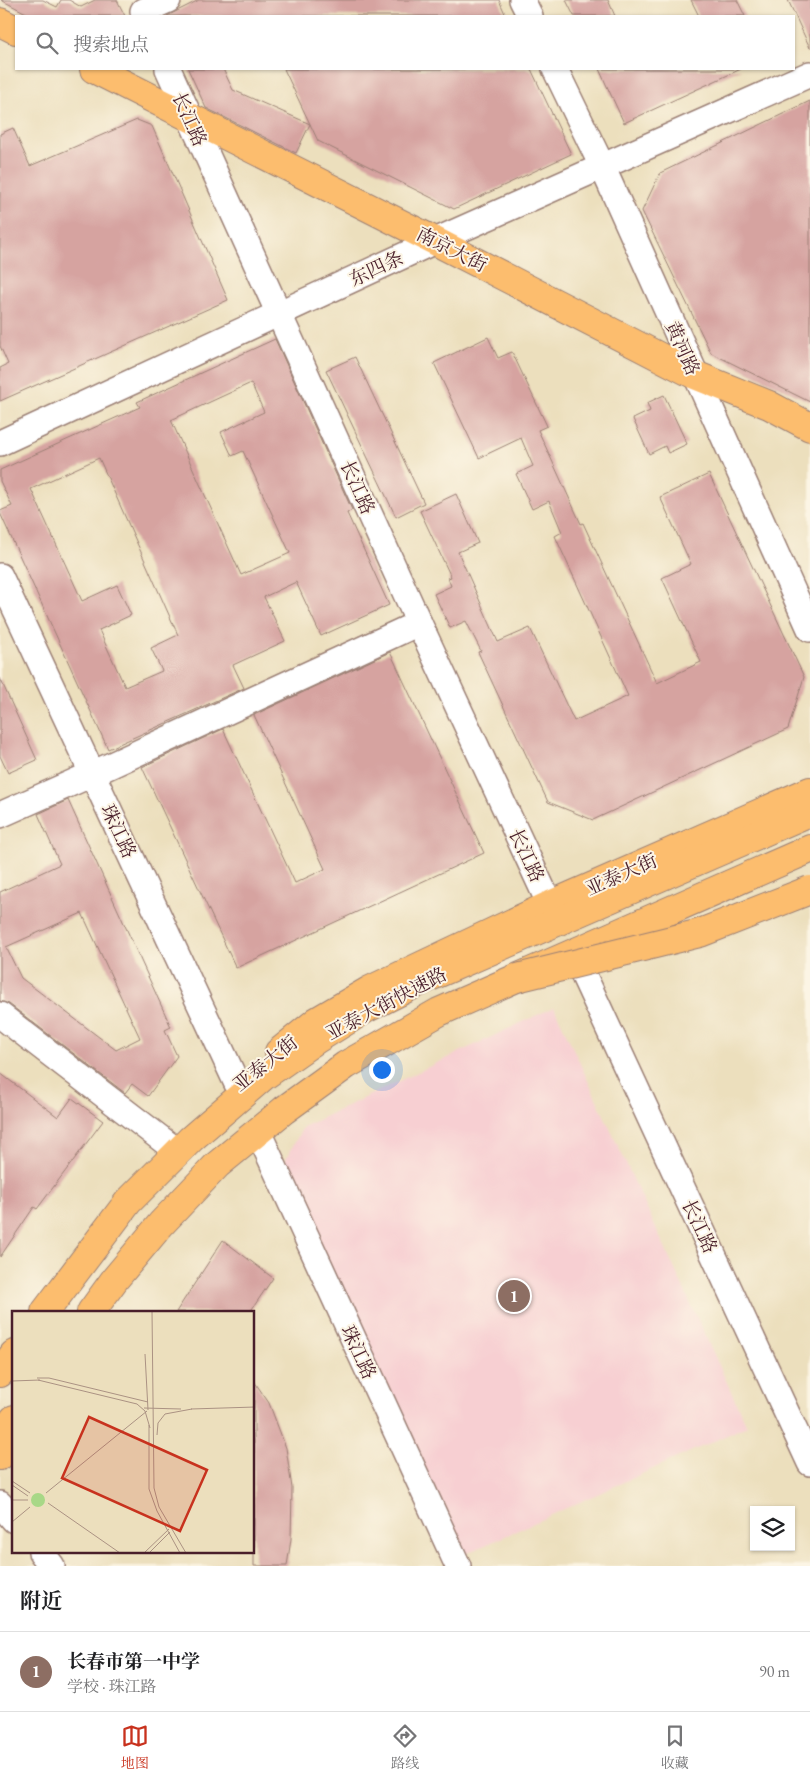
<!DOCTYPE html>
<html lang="zh">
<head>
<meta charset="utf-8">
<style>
	body { margin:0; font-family:"EB Garamond","Noto Serif SC",serif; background:#f6f6f6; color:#202124 }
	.controls { position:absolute; right:15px; bottom:15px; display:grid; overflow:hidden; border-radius:0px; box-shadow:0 1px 4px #0004 }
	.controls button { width:45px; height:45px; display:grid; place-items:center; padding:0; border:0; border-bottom:1px solid #e0e0e0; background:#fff; color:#202124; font:25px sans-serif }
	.you { position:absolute; left:381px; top:1069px; width:18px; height:18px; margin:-12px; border:4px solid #fff; border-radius:50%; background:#1a73e8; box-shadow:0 0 0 8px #1a73e833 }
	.badge { display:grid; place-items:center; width:32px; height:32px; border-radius:50%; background:#c8321e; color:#fff; font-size:16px; font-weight:700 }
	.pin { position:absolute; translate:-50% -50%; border:2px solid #fff; box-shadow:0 1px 5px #0006 }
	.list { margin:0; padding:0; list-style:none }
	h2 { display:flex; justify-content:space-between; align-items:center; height:65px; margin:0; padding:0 20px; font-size:21px }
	h2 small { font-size:16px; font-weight:400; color:#757577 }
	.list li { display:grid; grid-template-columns:32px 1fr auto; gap:15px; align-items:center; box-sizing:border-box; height:80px; padding:0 20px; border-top:1px solid #e0e0e0 }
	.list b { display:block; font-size:19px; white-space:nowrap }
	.list p { margin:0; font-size:16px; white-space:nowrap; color:#757577 }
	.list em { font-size:16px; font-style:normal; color:#757577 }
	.icon { flex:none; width:28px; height:28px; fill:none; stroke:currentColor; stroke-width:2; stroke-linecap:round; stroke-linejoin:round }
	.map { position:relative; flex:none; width:810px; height:1566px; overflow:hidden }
	.search { position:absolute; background:#fff; box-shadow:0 1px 4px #0004; left:15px; right:15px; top:15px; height:55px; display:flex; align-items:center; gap:12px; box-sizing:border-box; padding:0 18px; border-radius:0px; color:#757577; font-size:19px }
	.sheet { height:145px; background:#fff }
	nav { display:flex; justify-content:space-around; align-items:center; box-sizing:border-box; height:70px; border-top:1px solid #e0e0e0; background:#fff; font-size:14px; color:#757577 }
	nav a { display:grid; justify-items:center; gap:2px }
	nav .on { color:#c8321e }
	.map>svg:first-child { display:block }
	.built { fill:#f7cfd2 }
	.building { fill:#d6a3a0; fill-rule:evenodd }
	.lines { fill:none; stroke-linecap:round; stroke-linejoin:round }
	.minor-casing { stroke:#9b7f74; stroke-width:28 }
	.major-casing { stroke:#9b7f74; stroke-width:30 }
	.highway-casing { stroke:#9b7f74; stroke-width:30 }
	.minor { stroke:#fff; stroke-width:25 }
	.major { stroke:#fcbd6e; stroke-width:28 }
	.highway { stroke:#fcbd6e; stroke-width:28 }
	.highway-bridge-casing { stroke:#9b7f74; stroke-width:30; stroke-linecap:butt }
	.highway-bridge { stroke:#fcbd6e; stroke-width:28 }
	.labels { text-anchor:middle; stroke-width:4; stroke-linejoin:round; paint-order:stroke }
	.street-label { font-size:19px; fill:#4a1f2b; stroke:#fcf5e5 }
	.inset-road { fill:none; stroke:#ab9283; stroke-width:1 }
	.view { fill:#c8321e; fill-opacity:0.15; stroke:#c8321e; stroke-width:2.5 }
	.inset-edge { fill:none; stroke:#4a1f2b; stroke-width:2.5 }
</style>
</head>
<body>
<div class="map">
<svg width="810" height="1566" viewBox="0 0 810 1566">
	<rect width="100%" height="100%" fill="#fcf5e5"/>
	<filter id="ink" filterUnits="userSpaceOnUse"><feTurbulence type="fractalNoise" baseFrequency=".02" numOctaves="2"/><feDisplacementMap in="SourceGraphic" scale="10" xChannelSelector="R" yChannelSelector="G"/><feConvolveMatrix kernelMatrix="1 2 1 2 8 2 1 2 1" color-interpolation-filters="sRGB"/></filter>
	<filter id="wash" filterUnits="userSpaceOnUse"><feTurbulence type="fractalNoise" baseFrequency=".0096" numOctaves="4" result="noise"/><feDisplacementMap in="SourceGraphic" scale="20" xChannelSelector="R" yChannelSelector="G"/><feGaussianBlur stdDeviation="1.12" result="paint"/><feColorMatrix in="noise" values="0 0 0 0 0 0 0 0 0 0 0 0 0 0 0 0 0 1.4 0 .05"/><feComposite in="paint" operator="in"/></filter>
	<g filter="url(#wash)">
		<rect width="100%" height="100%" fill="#ecdfbd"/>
		<path class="built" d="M554,1007L747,1426L459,1557L282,1166L303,1127Z"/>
		<g id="blocks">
			<g class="building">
				<path d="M1,0H43L57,7L61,0H69L81,7L95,0H117L125,16H32Z"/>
				<path d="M199,0H499L506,16H167Z"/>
				<path d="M566,0H608L615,16H574Z"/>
				<path d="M691,0H737L745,16H699Z"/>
				<path d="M788,0H810V48Z"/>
				<path d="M188,69H223L233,90L310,124L284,69H531L571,154L454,209L318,141L310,124L296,153L206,108Z"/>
				<path d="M599,69H741L624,123Z"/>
				<path d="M810,101V402L711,353L642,211L660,173Z"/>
				<path d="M137,120L152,126L228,300L0,401V368L8,364L0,346V134L13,128L30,166Z"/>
				<path d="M488,337L498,358L512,352L547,426L538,430L581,524L583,523L657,683L701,662L662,578L691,564L660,497L709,474L804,677L788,729L593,820L548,802L478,652L481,651L466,621L450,628L434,594L451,586L448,578L451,577L420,511L456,494L478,543L458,552L498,642L530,628L574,721L628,696L555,536L562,532L549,501L532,509L516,474L533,466L521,438L479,458L434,363Z"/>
				<path d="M275,339L352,510L347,513L389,605L321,636L296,582L264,597L285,641L233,665L244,688L108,749L0,513V511L12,506L0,481V470L140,407L137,402ZM251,383L264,412L221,432L232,456L243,451L290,553L241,575L171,420ZM99,458L178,635L151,648L162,671L125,687L99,630L131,615L117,585L82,601L31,489Z"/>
				<path d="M355,357L424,503L396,517L326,370Z"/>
				<path d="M664,395L687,444L668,453L665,446L649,454L633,419L650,411L647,403Z"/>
				<path d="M390,652L484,853L236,968L142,767L223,729L295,883L325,869L254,715Z"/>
				<path d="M0,678L37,760L8,773L0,756Z"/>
				<path d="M68,800L171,1027L165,1030L177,1056L148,1096L132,1084L125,1093L9,1004L0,1001V892L60,864L38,814ZM82,913L140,1038L116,1050L21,978L6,947Z"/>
				<path d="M0,1073L58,1117L72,1098L103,1121L37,1209L34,1207L0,1257Z"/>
				<path d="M223,1240L273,1278L250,1312H176Z"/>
				<path d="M254,1381L269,1403L286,1448L292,1488L291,1539L287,1566H254Z"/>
			</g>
		</g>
	</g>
	<g filter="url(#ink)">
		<use href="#blocks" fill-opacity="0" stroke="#9b7f74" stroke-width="1"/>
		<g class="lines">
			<g class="minor-casing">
				<g id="minor">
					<path d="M522,0L530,16"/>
					<path d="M143,11L168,0"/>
					<path d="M168,69L419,623L550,905"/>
					<path d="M555,69L602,166L810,629"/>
					<path d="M0,443L435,241L810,74"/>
					<path d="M0,576L238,1086"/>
					<path d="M0,815L92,774L419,623"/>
					<path d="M578,963L810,1463"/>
					<path d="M0,1015L169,1145"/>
					<path d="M261,1138L458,1566"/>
					<path d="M0,1504L14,1520"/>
					<path d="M41,1552L52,1566"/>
				</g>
			</g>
			<g class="major-casing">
				<g id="major">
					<path d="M0,22L16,30"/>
					<path d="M94,69L435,241L695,375L769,405L810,427"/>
					<path d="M279,1052L317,1021L370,990L550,905L810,791"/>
					<path d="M0,1456L14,1436"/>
				</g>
			</g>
			<g class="highway-casing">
				<g id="highway">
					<path d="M45,1312L128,1202L191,1139L264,1076L317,1039L367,1008L423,980L810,812"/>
					<path d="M91,1312L115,1279L161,1224L217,1165L284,1110L346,1065L439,1012L810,849"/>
					<path d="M0,1373L14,1354"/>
					<path d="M0,1438L14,1419"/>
				</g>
			</g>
			<use href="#minor" class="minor"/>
			<use href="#major" class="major"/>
			<use href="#highway" class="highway"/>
			<g class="highway-bridge-casing">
				<path id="highway-bridge" d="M517,978L700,933L810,890"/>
			</g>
			<use href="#highway-bridge" class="highway-bridge"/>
		</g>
	</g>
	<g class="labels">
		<g class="street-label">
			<text transform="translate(190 119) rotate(66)" y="7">长江路</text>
			<text transform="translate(452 249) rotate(27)" y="7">南京大街</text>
			<text transform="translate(376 268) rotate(-25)" y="7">东四条</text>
			<text transform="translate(683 348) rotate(66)" y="7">黄河路</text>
			<text transform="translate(358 487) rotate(66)" y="7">长江路</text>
			<text transform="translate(119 831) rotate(65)" y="7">珠江路</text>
			<text transform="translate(527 855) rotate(65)" y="7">长江路</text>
			<text transform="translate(621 874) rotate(-24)" y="7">亚泰大街</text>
			<text transform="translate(386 1003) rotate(-28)" y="7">亚泰大街快速路</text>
			<text transform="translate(265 1063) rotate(-39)" y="7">亚泰大街</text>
			<text transform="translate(700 1226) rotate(65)" y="7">长江路</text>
			<text transform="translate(359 1352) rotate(65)" y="7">珠江路</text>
		</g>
	</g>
	<g transform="translate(12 1311)">
		<rect width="242" height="242" fill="#ecdfbd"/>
		<path d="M19 189a7 7 0 1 1 14 0a7 7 0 1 1-14 0Z" fill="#a8d887"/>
		<path class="inset-road" d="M140,0L142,177L147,196L174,242M133,43L136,99M25,67H37L136,91M26,69L125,93L133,100L138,117M0,70L28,69M132,97L169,98M179,98L243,96M137,114V178L145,200L168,242M145,124L146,112L153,103L180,98M0,170L18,182M0,174L16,185M34,182L135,100M0,189H16M36,192L108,242M0,211L18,196M132,242L157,218M137,242L158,221"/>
		<path class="view" d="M77,106L195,159L168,220L50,167Z"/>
		<rect width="242" height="242" class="inset-edge"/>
	</g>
</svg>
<div class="controls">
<button><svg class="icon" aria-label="layers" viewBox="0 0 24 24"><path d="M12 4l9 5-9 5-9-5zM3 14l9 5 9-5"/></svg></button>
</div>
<div class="you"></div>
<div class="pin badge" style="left:514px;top:1296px;background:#8d6e63">1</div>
<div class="search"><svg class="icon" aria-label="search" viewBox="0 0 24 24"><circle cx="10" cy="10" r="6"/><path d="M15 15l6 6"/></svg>搜索地点</div>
</div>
<section class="sheet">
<h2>附近<small></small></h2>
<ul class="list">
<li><span class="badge" style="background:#8d6e63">1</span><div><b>长春市第一中学</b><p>学校 · 珠江路</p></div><em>90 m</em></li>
</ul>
</section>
<nav>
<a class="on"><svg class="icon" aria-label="map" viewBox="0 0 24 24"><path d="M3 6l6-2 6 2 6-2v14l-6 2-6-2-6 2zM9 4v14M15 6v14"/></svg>地图</a>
<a><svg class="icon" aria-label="directions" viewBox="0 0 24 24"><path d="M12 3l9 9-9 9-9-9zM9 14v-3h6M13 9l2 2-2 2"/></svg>路线</a>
<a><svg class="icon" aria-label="saved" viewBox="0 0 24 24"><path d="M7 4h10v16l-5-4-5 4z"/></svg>收藏</a>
</nav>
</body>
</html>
